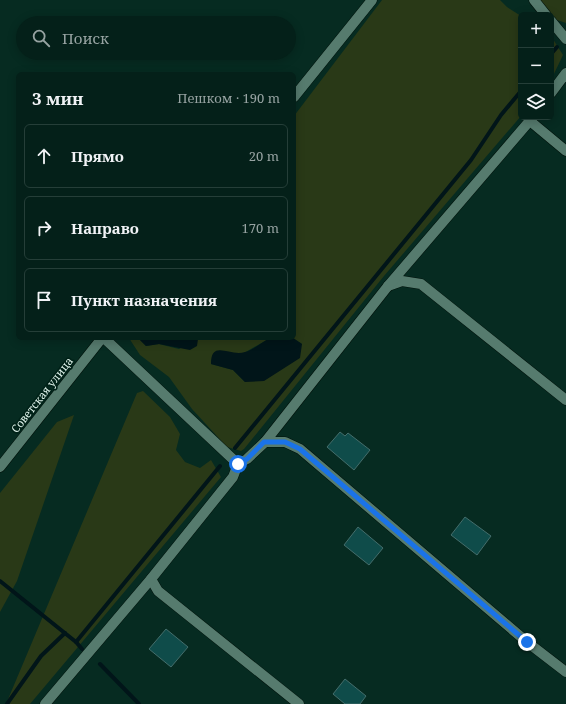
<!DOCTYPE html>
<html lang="ru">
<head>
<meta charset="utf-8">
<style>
	body { margin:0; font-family:"Noto Serif",serif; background:#122d26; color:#f1f3f6 }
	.controls { position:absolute; right:12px; top:12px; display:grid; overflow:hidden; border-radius:6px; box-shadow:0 2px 10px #0003 }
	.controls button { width:36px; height:36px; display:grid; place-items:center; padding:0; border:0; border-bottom:1px solid #253e38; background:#042019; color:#f1f3f6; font:20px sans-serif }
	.stop { position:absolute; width:12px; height:12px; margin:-9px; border:3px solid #1a73e8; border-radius:50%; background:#fff }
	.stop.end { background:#1a73e8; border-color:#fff; box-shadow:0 1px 4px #0008 }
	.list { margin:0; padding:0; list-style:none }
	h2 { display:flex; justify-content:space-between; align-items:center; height:52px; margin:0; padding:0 16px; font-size:17px }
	h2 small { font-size:13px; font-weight:400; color:#97a3a2 }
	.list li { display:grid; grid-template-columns:26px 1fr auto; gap:12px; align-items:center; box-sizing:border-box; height:64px; margin:0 8px 8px; padding:0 8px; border:1px solid #253e38; border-radius:6px }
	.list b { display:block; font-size:15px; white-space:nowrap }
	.list em { font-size:13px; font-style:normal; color:#97a3a2 }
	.icon { flex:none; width:22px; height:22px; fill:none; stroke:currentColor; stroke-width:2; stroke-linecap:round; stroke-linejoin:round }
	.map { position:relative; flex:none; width:566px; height:704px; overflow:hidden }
	.search { position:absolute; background:#042019; box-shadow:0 2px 10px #0003; left:16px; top:16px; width:280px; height:44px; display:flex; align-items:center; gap:10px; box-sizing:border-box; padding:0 14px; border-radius:22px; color:#97a3a2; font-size:15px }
	.panel { position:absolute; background:#042019; box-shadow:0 2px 10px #0003; left:16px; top:72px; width:280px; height:268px; border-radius:6px }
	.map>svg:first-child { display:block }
	.green { fill:#293917 }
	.water { fill:#011519 }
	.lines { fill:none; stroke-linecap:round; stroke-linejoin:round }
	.stream { stroke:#011519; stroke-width:4 }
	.building { fill:#0f4c4a; stroke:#446d6b }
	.minor-casing { stroke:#00120b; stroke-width:11 }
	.minor { stroke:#567b6e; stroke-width:10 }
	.route { stroke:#1a73e8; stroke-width:5 }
	.labels { text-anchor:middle; stroke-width:3.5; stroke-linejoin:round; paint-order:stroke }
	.street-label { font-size:11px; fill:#e1f5ed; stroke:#002218 }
</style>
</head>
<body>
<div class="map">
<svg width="566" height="704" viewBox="0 0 566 704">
	<rect width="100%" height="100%" fill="#062b21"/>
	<g class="green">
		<path d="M382,0H500L507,7L521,16V116L384,276L244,449L241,451L227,447L192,409L169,377L140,355L129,338H141L140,340L146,346L159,344L179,349L197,339V338H270L244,353H230L211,364L233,370L245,382L302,344L293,338L294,116Z"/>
		<path d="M540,0H566V23L557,20Z"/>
		<path d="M551,36L563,55L551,80Z"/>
		<path d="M143,391L170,417L180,434L176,450L185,462L200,468L211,460L221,477L30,704H6L137,393Z"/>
		<path d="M74,415L17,581L0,612V493L57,422Z"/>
	</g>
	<g class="water">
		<path d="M141,338H197L198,339L197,346L190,350L159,344L146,346L140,340Z"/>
		<path d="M270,338H293L302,344L300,358L264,381L245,382L233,370L211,364C211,339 230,357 245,352C253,350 262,342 270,338Z"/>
	</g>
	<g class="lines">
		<g class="stream">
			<path d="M551,54L557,47"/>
			<path d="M235,448L471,160L501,115L521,91"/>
			<path d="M0,581L76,642L82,649"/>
			<path d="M76,642L220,466"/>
			<path d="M100,664L139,704"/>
			<path d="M7,704L41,656L65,633"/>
		</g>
	</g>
	<g class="building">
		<path d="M340,432L345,436L348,433L370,450L354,470L327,447Z"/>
		<path d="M465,517L491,536L477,555L451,535Z"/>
		<path d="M358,527L383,548L369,565L344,545Z"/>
		<path d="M166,629L188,647L171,667L149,649Z"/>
		<path d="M345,679L366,696L360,704H345L333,694Z"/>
	</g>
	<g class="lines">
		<g class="minor-casing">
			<g id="minor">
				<path d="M534,0L546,15"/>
				<path d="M551,21L566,39"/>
				<path d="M551,93L566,73"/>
				<path d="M294,97L372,0"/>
				<path d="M530,121L566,151"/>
				<path d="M388,286L402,281L421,284L566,400"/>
				<path d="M104,338L238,464L247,459L265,442L388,286L533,117"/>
				<path d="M265,442H285L300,449L527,642L566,672"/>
				<path d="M0,467L102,338"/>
				<path d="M151,579L158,591L299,704"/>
				<path d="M45,704L151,579L233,477L238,464"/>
			</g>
		</g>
		<use href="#minor" class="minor"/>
	</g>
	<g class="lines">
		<path class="route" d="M238,464L247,459L264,442H285L300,449L527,642"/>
	</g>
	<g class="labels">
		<g class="street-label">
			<text transform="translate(42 395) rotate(-52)" y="4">Советская улица</text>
		</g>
	</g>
</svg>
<div class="controls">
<button>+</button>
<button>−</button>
<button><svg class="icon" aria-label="layers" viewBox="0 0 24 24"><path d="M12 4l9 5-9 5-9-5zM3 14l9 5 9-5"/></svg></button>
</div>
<div class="stop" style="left:238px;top:464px"></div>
<div class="stop end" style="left:527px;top:642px"></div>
<div class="search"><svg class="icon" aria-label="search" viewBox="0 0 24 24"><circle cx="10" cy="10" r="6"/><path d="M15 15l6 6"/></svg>Поиск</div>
<section class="panel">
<h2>3 мин<small>Пешком · 190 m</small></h2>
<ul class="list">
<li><svg class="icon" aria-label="ahead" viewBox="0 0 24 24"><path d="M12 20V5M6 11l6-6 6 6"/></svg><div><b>Прямо</b></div><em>20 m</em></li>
<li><svg class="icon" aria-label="right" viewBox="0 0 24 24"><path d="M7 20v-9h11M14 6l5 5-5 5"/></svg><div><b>Направо</b></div><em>170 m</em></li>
<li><svg class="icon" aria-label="arrive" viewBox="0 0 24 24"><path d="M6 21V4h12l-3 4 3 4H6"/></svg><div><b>Пункт назначения</b></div></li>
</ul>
</section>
</div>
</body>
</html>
